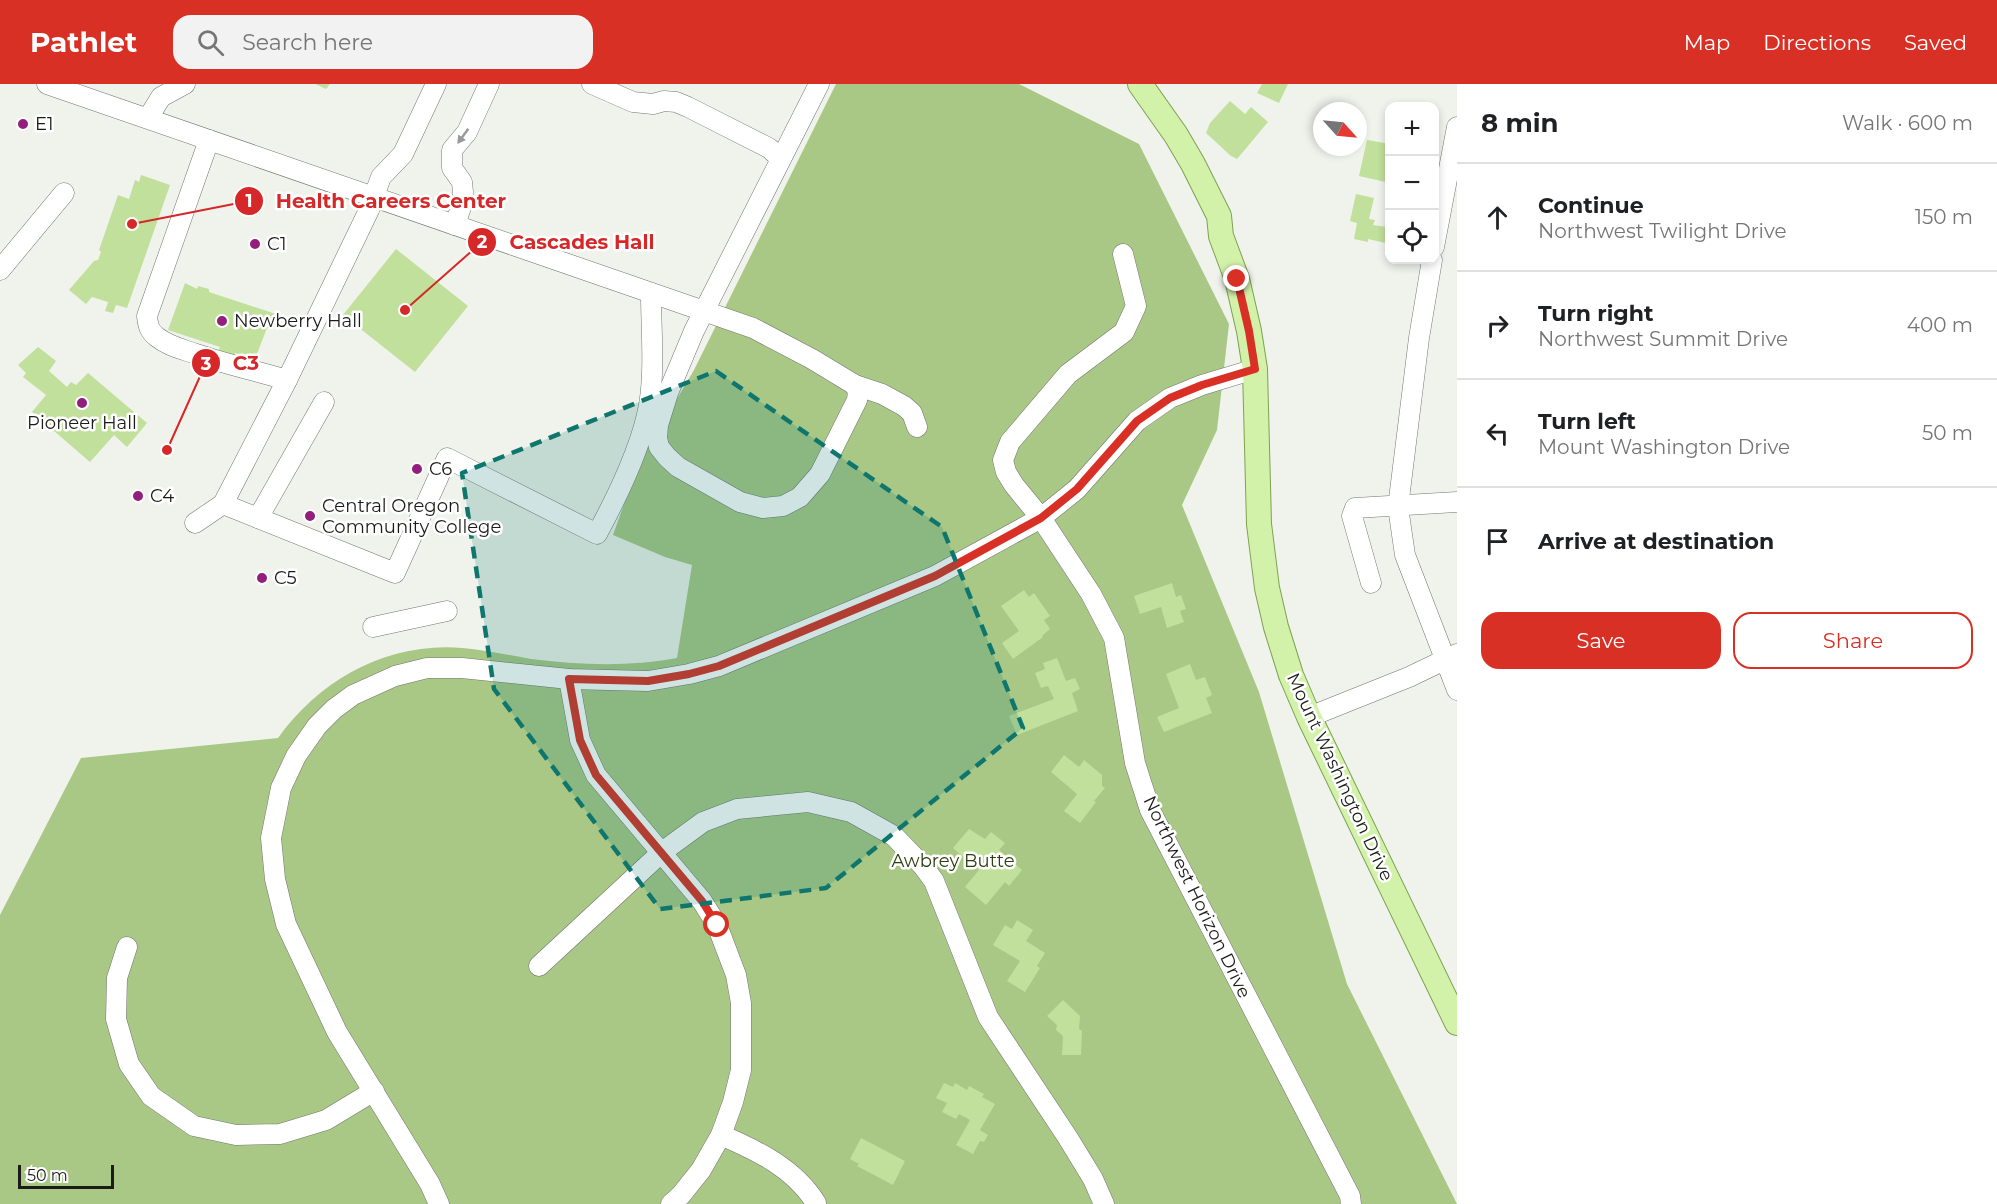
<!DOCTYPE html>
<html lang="en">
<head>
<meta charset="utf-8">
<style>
	body { margin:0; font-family:Montserrat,sans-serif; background:#f2f2f2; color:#202124 }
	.controls { position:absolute; right:18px; top:18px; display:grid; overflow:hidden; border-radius:12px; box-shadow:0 3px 9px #0003 }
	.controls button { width:54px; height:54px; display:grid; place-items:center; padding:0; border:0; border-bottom:2px solid #e0e0e0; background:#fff; color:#202124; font:30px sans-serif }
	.compass { position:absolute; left:1313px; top:18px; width:54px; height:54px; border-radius:50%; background:#fff; box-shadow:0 3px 9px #0003; rotate:117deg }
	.scale { position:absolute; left:18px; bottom:15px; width:96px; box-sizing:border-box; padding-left:6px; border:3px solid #1b1c1a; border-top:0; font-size:16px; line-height:21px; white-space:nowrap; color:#1b1c1a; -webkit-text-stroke:4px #fff; paint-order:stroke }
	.stop { position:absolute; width:18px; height:18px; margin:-14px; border:4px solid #d93025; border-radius:50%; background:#fff }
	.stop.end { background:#d93025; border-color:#fff; box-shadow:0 2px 6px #0008 }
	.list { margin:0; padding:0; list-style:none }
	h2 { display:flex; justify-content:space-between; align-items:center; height:78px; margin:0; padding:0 24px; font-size:26px }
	h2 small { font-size:20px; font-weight:400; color:#757577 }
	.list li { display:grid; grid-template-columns:39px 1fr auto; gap:18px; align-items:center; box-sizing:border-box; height:108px; padding:0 24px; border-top:2px solid #e0e0e0 }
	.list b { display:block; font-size:22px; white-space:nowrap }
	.list p { margin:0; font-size:20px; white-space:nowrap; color:#757577 }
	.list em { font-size:20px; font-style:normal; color:#757577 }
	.actions { display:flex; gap:12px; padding:18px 24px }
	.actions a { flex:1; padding:14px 0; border:2px solid #d93025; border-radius:18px; text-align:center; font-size:21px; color:#d93025 }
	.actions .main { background:#d93025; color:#fff }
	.icon { flex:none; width:33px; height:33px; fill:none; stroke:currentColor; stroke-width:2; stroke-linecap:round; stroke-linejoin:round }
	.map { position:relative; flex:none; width:1457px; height:1120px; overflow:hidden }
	header { display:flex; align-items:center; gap:36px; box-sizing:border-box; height:84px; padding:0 30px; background:#d93025; color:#fff }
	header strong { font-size:28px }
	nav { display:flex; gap:33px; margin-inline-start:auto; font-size:21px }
	.search { width:420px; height:54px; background:#f2f2f2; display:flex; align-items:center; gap:15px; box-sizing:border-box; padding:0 21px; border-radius:18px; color:#757577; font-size:22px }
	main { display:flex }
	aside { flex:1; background:#fff }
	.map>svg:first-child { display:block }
	.forest { fill:#a9c885 }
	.building { fill:#c0e09c }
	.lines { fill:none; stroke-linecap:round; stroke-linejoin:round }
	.minor-casing { stroke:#737670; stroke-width:21 }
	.major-casing { stroke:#7ea151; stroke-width:26 }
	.minor { stroke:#fff; stroke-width:20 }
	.major { stroke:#d2f1a9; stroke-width:24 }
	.oneway { fill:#989998 }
	.route { stroke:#d93025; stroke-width:8 }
	.marked { fill:#0f766e; fill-opacity:0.2; stroke:#0f766e; stroke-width:4.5; stroke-dasharray:12 8; stroke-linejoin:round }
	.poi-dot { fill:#941e7b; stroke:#fff; stroke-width:2 }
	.labels { text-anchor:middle; stroke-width:5; stroke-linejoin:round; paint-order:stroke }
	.poi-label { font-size:18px; fill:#1b1c1a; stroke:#fff; text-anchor:start }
	.street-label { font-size:18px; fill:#1b1c1a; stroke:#fff }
	.park-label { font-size:18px; fill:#2d4010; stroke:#fff }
	.leader { fill:none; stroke:#d62828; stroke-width:2 }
	.callout-dot { fill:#d62828; stroke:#fff; stroke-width:2 }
	.mark-label { font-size:18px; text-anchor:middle; font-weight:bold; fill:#fff }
	.callout-label { font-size:20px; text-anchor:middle; font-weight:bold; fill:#d62828; stroke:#fff; stroke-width:5; stroke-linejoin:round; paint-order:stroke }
</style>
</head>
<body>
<header>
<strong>Pathlet</strong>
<div class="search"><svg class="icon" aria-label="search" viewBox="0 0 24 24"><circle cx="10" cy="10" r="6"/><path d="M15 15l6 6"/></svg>Search here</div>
<nav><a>Map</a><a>Directions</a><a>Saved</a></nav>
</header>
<main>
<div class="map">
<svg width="1457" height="1120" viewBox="0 0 1457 1120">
	<rect width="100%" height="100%" fill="#f0f3ec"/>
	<path class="forest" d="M836,0H1019L1139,60L1229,240L1217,346L1182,421L1259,608L1347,900L1457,1120H0V831L81,674L278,654C321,595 387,558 462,564C485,566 508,571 531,575C578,581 630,583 677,574L692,481L665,473L613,451L638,381L694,286Z"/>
	<g class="building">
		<path d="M315,0H330L326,5Z"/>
		<path d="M1262,0H1288L1279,19L1257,9Z"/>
		<path d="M1230,17L1245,30L1251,23L1268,38L1237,75L1231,72L1206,49L1210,39Z"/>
		<path d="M1367,56L1390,60V99L1359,92Z"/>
		<path d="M141,91L170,101L127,224L116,221L113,229L105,227L108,218L92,213L86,220L69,206L94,177L98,176L101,168L99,166L118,111L129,115L135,96L139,98Z"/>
		<path d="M1356,110L1374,114L1369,135L1375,136L1373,141L1386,143L1385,147L1390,148V160L1368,155V158L1354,155L1357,139L1350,137Z"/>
		<path d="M396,165L468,222L415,288L343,231Z"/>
		<path d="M185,199L197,205L198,202L209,205V208L276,230L270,245L267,244L255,275L235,269L232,276L216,271L220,263L168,246Z"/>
		<path d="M38,263L56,277L49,287L67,303L71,298L76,301L88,289L147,339L127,363L114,351L90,378L32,328L46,311L23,293L26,289L18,281Z"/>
		<path d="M1172,499L1176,513L1181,511L1186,525L1180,527L1184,538L1167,544L1161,523L1140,530L1134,512Z"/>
		<path d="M1024,506L1029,513L1034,509L1050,532L1044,536L1050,545L1042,552L1043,553L1013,575L1002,559L1019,547L1001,522Z"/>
		<path d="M1057,574L1066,597L1075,594L1080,605L1072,609L1078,627L1017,651L1009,632L1054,615L1048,602L1041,604L1035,589L1045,585L1043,579Z"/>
		<path d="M1190,580L1196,596L1205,593L1212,611L1206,614L1212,629L1164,648L1157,633L1179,624L1166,590Z"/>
		<path d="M1064,671L1079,683L1084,676L1102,691V702L1105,704L1094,717L1096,718L1080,739L1064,727L1077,710L1051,688Z"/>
		<path d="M969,745L985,755L991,748L1005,759L999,766L1022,786L1009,802L1005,798L986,821L965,803L979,786L953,764Z"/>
		<path d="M1017,836L1033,846L1026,857L1045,869L1037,882L1040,884L1025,908L1007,897L1020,877L993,861L1005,841L1012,845Z"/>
		<path d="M1063,916L1080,932L1079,945L1082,947L1081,971H1062L1063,952L1056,946L1057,941L1047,932Z"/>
		<path d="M944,999L953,1003L955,999L967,1006L969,1002L984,1010L982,1013L995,1020L980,1046L988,1051L984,1058L980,1057L973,1070L956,1061L970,1036L959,1030L956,1035L942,1028L947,1019L936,1014Z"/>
		<path d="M861,1054L905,1077L893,1101L857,1082L859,1080L850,1075Z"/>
	</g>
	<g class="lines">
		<g class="minor-casing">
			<g id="minor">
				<path d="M47,0L753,244L812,275L855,301L882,310L904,322L912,329L917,343"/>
				<path d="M436,0L403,70L381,93L369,126L287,296L223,420L395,489L447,374L597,450C617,413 642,361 649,321C655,285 651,246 651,209"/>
				<path d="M592,0L633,18L653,20L664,17L676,18L688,23L769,64L781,75"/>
				<path d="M819,0L694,247L668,309L658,341L657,354L659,363L667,373L678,383L740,418L763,424L783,422L800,413L820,390L857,316L858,308L855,301"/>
				<path d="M148,34L161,13L185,0"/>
				<path d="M209,56L147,232C148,241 149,247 157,253C168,262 182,265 196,270C226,280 256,287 287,296"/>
				<path d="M455,141L462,120L463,108L462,98L452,84V66L467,48L489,0"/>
				<path d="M1434,163L1457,43"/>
				<path d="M1123,170L1136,222L1124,248L1068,290L1010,358L1003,376L1006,388L1014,401L1041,434L1091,510L1114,554L1135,679L1150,726L1350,1112L1351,1120"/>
				<path d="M1432,176L1419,254L1398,423L1405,471L1457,606"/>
				<path d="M0,186L64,109"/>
				<path d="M258,434L324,318"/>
				<path d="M195,439L223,420"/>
				<path d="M1371,499L1352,432L1355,424L1457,418"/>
				<path d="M373,543L447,527"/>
				<path d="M569,595L580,656L596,691L702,817L717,841L736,891L741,919V986L733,1018L721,1051L701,1086L681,1111L671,1120"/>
				<path d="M1309,633L1409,593L1457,570"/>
				<path d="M127,863L117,894L116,935L129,980L151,1012L194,1042L236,1051L280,1050L326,1036L374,1007"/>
				<path d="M539,882L662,768L703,738L737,725L808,718L851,728L894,752L923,782L934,797L988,933L1068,1054L1093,1095L1104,1120"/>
				<path d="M721,1051C758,1067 794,1084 816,1119"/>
				<path d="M439,1120L430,1100L337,948L286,840L275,795L271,754L281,704L296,672L317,642L334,625L353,611L395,592L427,584H462L569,595L648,597L689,590L719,582L935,492L1041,434L1077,405L1137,337L1170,314L1202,301L1255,285"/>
			</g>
		</g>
		<g class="major-casing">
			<path id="major" d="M1140,0L1176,51L1193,80L1219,132L1221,152L1237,195L1249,247L1255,285L1259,440L1267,504L1276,543L1291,591L1309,633L1457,939"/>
		</g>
		<use href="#minor" class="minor"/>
		<use href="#major" class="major"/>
	</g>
	<defs><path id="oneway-solid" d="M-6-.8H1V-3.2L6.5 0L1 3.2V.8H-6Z" transform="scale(1.5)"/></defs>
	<use class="oneway" href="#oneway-solid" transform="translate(463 52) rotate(126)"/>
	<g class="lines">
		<path class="route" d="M717,841L702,817L596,691L580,656L569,595L648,597L689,590L719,582L935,492L1041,434L1077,405L1137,337L1170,314L1202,301L1255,285L1249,247L1237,195"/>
	</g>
	<path class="marked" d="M716,287L942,443L1023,644L826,804L660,825L494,605L462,389Z"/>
	<g class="poi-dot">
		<circle cx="23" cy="40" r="6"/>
		<circle cx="255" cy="160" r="6"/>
		<circle cx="222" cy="237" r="6"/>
		<circle cx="82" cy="319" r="6"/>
		<circle cx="417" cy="385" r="6"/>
		<circle cx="138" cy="412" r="6"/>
		<circle cx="310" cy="432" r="6"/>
		<circle cx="262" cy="494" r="6"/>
	</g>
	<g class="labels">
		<g class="poi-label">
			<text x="35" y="46">E1</text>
			<text x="267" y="166">C1</text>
			<text x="234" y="243">Newberry Hall</text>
			<text x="82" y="345" text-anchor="middle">Pioneer Hall</text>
			<text x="429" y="391">C6</text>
			<text x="150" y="418">C4</text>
			<text x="322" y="428">Central Oregon<tspan x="322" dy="21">Community College</tspan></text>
			<text x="274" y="500">C5</text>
		</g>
		<g class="street-label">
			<text transform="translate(1340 693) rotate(65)" y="6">Mount Washington Drive</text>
			<text transform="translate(1197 813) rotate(64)" y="6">Northwest Horizon Drive</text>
		</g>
		<g class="park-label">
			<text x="953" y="783">Awbrey Butte</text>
		</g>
	</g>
	<path class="leader" d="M132 140L249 117M405 226L482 158M167 366L206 279"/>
	<g class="callout-dot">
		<circle cx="132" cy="140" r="6"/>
		<circle cx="405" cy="226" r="6"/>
		<circle cx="167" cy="366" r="6"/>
		<circle cx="249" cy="117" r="15"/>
		<circle cx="482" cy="158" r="15"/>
		<circle cx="206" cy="279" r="15"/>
	</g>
	<g class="mark-label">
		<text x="249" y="123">1</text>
		<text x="482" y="164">2</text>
		<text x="206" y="286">3</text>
	</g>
	<g class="callout-label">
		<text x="391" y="124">Health Careers Center</text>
		<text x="582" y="165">Cascades Hall</text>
		<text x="246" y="286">C3</text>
	</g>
</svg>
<div class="controls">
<button>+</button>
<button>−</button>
<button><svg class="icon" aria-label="locate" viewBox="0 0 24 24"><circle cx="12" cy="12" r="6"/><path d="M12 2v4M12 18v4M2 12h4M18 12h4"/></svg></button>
</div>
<svg class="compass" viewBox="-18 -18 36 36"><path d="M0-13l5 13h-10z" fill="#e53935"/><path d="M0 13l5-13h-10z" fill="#757577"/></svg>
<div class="scale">50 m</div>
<div class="stop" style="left:717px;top:841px"></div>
<div class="stop end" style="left:1237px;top:195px"></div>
</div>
<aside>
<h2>8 min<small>Walk · 600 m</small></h2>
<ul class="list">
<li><svg class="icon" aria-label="ahead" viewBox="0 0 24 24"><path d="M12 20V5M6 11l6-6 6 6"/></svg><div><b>Continue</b><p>Northwest Twilight Drive</p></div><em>150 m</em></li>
<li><svg class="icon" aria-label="right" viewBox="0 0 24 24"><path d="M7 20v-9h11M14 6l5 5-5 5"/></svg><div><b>Turn right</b><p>Northwest Summit Drive</p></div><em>400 m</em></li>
<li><svg class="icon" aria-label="left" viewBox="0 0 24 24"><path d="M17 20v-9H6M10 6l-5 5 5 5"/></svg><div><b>Turn left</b><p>Mount Washington Drive</p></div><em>50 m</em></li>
<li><svg class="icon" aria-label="arrive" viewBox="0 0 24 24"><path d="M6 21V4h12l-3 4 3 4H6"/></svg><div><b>Arrive at destination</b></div></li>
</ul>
<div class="actions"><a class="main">Save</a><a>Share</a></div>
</aside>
</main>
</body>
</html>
